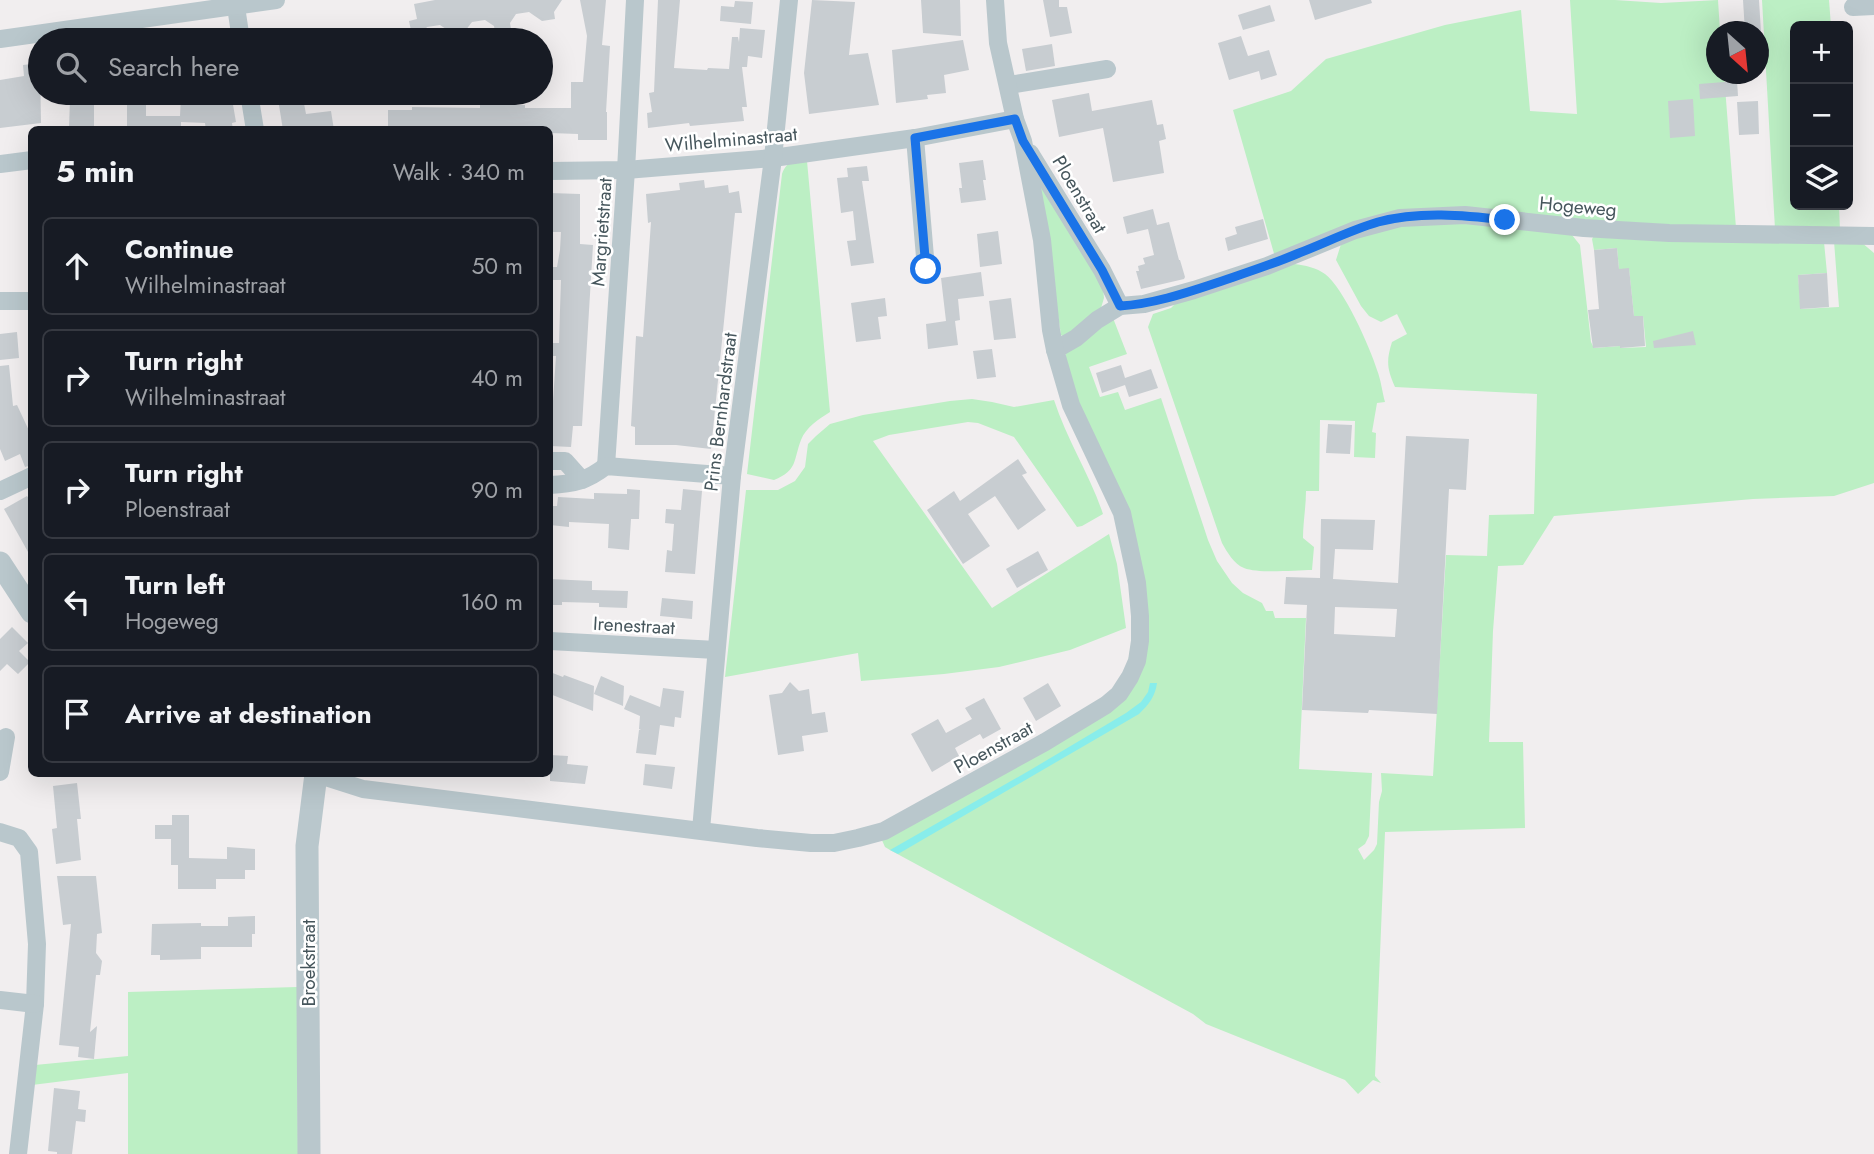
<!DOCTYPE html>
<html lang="en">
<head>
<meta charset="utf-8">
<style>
	body { margin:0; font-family:Jost,sans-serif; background:#242831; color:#f1f3f6 }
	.controls { position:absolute; right:21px; top:21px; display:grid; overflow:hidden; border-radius:10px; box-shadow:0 7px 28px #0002 }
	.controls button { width:63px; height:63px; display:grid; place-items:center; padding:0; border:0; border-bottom:2px solid #363941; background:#171b24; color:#f1f3f6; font:35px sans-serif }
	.compass { position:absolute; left:1706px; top:21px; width:63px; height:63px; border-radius:50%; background:#171b24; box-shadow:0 7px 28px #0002; rotate:153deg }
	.stop { position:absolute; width:21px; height:21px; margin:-16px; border:5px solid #1a73e8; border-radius:50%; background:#fff }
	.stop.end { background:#1a73e8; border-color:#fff; box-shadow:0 2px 7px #0008 }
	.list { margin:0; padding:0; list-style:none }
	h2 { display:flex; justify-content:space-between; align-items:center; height:91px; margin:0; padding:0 28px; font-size:30px }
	h2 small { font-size:23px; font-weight:400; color:#9ea1a6 }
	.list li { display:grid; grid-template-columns:46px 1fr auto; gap:21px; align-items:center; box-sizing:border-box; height:98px; margin:0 14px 14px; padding:0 14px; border:2px solid #363941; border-radius:10px }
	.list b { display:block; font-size:26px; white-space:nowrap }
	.list p { margin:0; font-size:23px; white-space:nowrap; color:#9ea1a6 }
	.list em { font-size:23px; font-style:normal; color:#9ea1a6 }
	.icon { flex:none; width:38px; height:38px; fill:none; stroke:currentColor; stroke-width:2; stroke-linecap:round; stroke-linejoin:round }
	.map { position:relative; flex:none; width:1874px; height:1154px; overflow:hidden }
	.search { position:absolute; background:#171b24; box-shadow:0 7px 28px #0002; left:28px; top:28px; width:525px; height:77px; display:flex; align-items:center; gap:18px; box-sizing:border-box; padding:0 24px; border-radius:38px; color:#9ea1a6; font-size:26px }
	.panel { position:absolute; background:#171b24; box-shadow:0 7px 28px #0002; left:28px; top:126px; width:525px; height:651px; border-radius:10px }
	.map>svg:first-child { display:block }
	.green { fill:#bcefc4 }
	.water { fill:#88edeb }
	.building { fill:#c8cdd1; fill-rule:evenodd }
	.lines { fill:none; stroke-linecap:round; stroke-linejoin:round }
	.minor { stroke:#b9c7cc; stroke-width:18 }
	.tertiary { stroke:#b9c7cc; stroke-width:23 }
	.route { stroke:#1a73e8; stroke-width:9 }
	.labels { text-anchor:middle; stroke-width:5; stroke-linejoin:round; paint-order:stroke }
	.street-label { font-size:19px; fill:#46565c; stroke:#fff }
</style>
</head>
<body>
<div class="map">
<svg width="1874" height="1154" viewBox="0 0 1874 1154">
	<rect width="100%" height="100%" fill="#f1eeef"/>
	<g class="green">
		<path d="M1570,0H1615L1661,3L1718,0L1720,31L1716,32V74H1724L1736,228L1567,221L1462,211L1275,257L1233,110L1291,91L1326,59L1445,25L1521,10L1530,111L1577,114Z"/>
		<path d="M1762,0H1829L1831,26H1795V205H1839L1840,231L1775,229Z"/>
		<path d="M807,161L830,412C819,419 806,427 801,440C793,461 798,470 774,480L747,474L782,174C787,160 794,162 807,161Z"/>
		<path d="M1041,182L1103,288L1104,298L1101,308L1064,337L1061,335L1038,184Z"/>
		<path d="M1429,222L1491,224L1572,235L1580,245L1591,342L1594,348L1620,346L1621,348L1646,347L1643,316H1634L1629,269H1619L1617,248L1594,250L1592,239L1594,236L1824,242L1827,273L1798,275L1801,309L1839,307L1834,241L1861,242L1874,253V483L1834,496L1753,499L1554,516L1523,565L1498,566L1493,631L1489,742H1523L1525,828L1385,832L1375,1076L1381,1083L1373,1080L1358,1094L1345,1080L1206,1024L1193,1014L890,850L885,847L881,838L1122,698L1142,580L1087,435L1065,359L1066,353L1113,318L1127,354L1089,367L1100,397L1118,392L1125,410L1161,398L1208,540L1217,561L1232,583L1243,593L1262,603L1266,611H1273L1275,618H1306L1299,769L1372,773L1369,836L1365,844L1358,849L1364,860L1374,850L1377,844L1379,802L1382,791L1381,773L1433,776L1446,555L1487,556L1489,515L1534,514L1537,394L1395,387C1387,369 1386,361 1392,342L1407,334L1397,314L1381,322L1369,316L1361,306L1336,260L1342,241L1379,228Z"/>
		<path d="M1294,264C1305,265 1317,268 1325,274C1343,287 1370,347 1377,370C1381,380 1382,391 1385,402L1377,403L1372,432L1376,433L1375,458L1354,457L1355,421L1320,420L1319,491H1306C1306,507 1303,522 1303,538L1314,547L1312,570C1295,570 1259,574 1244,568C1234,564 1227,552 1222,543L1148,327L1153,314L1171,308L1179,300Z"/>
		<path d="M972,399L992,402L1014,407L1054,400C1067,440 1090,475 1103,514L1082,526L1077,527L1014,437L978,423L968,422L889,435L873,441L992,608L1109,534L1117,564L1126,628L1070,650L999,667L944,674L861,681L858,653L725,677L746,490H778L795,481L805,467L808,444L816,436L830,424L863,415L950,401Z"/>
		<path d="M297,987L298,1154H128V1073L32,1085L35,1065L128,1056V992Z"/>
	</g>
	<path class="water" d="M1150,683H1157C1155,697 1149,704 1139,714L898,854L890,850L1032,769L1126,713L1141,702L1148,692Z"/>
	<g class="building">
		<path d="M435,0H562L554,12L555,19L542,21L529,12L516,14L510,23L511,29L495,32L494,26L485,20L472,22L462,35L450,37L449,31L440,25L427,27L418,40H413L409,21L417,19L414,4Z"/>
		<path d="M580,0H606L602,45L610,46L606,112H607V140H578V134L550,133V130H398V126H388V110H412V107L480,108V100L517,99V105H525V108H571V82H583L587,36Z"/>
		<path d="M658,0H680L674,68L707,70L708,68L729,69L732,37H738L739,42L740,28L765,30L762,58L748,56L747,67H742L747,107H742L744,121L690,126L689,123L648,128L647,113L652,112L649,93L654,92Z"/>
		<path d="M812,0L855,2L849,55L868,53L879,105L809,114L804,73Z"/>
		<path d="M921,0H960L961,36L923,33Z"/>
		<path d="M1043,0H1059V7H1067L1072,33L1050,37Z"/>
		<path d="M1309,0H1371L1372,3L1315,20Z"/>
		<path d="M1743,0H1759L1761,32H1745Z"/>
		<path d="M735,1L753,2L751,24L720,21L721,6L734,7Z"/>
		<path d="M1270,5L1275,21L1243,30L1238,15Z"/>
		<path d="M1241,36L1248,56L1269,50L1277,75L1261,80L1259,71L1229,80L1218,43Z"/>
		<path d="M963,40L969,70L944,75L946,93L927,95L928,99L896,103L892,50Z"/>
		<path d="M1052,44L1055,66L1026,71L1022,49Z"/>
		<path d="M40,63L41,123L0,128V80L24,76L23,65Z"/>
		<path d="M1737,81L1738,96L1700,99L1699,84Z"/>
		<path d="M127,93H146V116H180L181,96L200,93H219L220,99L228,97L229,99H232L236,122L232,123L233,130H206L205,123L181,122V130H127Z"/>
		<path d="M277,93H302L306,114L331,111L334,130H283Z"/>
		<path d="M1089,93L1092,111L1152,100L1157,125L1163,124L1166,139L1159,141L1164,173L1113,182L1103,128L1059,137L1052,100Z"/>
		<path d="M70,97H94V130H69Z"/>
		<path d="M1693,99L1695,136L1670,138L1668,101Z"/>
		<path d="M1758,101L1759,134L1739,135L1737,102Z"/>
		<path d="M983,160L986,180H983L986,200L961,203L959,188H962L959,163Z"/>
		<path d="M867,166L869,181H862L874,263L851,266L847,241L856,240L853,211L841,213L837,178L848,177L847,168Z"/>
		<path d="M704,180L705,188L728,185L729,193L739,191L742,213H735L711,449L676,445H635V427L631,426L636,336L643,337L651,222L648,223L646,194L680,190L679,183Z"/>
		<path d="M550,193L580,194V244L593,245L582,426H573L571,447L550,446L556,356H550V343H559L560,310L561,280H553V267H557L560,250L561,232H550Z"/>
		<path d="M1153,209L1157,225L1169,222L1179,260H1180L1185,277L1184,279L1141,289L1136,271H1139L1138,266L1145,264L1143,258L1154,255L1148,229L1127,234L1123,217Z"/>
		<path d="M1263,219L1268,239L1228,251L1225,238L1237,234L1235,227Z"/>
		<path d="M998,231L1002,264L980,267L977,234Z"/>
		<path d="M1617,248L1619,269L1629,268L1634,316H1643L1645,346L1620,348V346L1593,348L1588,310L1599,309L1594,250Z"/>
		<path d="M981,272L984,296L958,299L960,320L955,321L958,345L928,349L926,324L946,321L941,278Z"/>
		<path d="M1827,273L1829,307L1800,309L1798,275Z"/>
		<path d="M885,298L887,316L878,317L881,339L856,342L851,303Z"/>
		<path d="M1011,298L1016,338L994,340L989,301Z"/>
		<path d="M1693,331L1696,345L1654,348L1653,341Z"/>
		<path d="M17,332L19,358L0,360V334Z"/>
		<path d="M992,349L996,377L977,379L973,351Z"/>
		<path d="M9,365L13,406L17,405L32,437V465L25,467L20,454L5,461L0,449V366Z"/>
		<path d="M1121,365L1125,378L1151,369L1158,388L1129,397L1125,385L1102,393L1096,373Z"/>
		<path d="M1328,424L1352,425L1350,454L1326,453Z"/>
		<path d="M1406,436L1469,439L1466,490L1449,489L1437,714L1369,710L1368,713L1302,710L1307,605L1284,604L1286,577L1320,578L1321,519L1375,520L1373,550L1335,549L1333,579L1398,583ZM1335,607L1397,609L1395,637L1334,634Z"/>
		<path d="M1018,459L1027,473L1022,475L1046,510L1018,530L995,496L968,514L990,546L963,564L927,510L954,491L960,501Z"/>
		<path d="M627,489L640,490L639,519H631L629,550L608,548L609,524L569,522V527L550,525V506H557L558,497L594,499V493L627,494Z"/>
		<path d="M683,489L702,491L695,574L665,572L667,550L672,551L674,524L665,523L666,509L681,510Z"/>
		<path d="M27,496L32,503V559L4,509Z"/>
		<path d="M1038,551L1048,570L1017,588L1006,569Z"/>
		<path d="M550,579L592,581V590L628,591L627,608L599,607V603L562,602V605H550Z"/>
		<path d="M662,598L693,601L692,619L660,616Z"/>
		<path d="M12,627L28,643L19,651L30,662L18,674L7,664L0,671V639Z"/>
		<path d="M550,672L563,677L564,675L594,686L593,711L550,694Z"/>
		<path d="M601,676L624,686L623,706L594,694Z"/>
		<path d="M790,682L799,691L809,689L812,714L825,712L828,732L802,736L804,751L778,755L769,695L782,693Z"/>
		<path d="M1048,683L1061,706L1036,721L1023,698Z"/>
		<path d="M663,688L684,691L681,718L675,717L674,727L660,725L656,755L636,753L639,730H641L639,729L640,716L624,709L630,695L660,707Z"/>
		<path d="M984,698L1001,729L983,739L980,734L955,748L959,756L932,772L911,734L938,719L946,733L972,719L965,708Z"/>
		<path d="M550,755L568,756L567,764L588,766L585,784L550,781Z"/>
		<path d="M645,764L675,767L672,789L643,785Z"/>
		<path d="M77,783L81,819H77L81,860L56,864L52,829L57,828L53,786Z"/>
		<path d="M172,815H189V858L227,859V847L255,849V870H245V879H216V889H178V865H171V839H155V825H172Z"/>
		<path d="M57,876H96L102,933L97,934L96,953L102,961L100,975H96L90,1032L97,1026L94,1059L78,1057L79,1047L59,1045L71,924L63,925Z"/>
		<path d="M255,916V934H252V947H201V959L160,960V955H151L152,924L201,923V926H228V917Z"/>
		<path d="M54,1088L80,1091L78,1109L86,1110L85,1122L76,1121L72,1154H57V1152L48,1151Z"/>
	</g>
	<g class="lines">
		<g class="minor">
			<path d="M235,0L241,40"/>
			<path d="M1853,7L1874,6"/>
			<path d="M0,39L276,0"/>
			<path d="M1009,85L1107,69"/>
			<path d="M249,93L255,130"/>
			<path d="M915,138L926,269"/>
			<path d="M1030,153L1102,270L1120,306"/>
			<path d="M0,164L32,160"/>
			<path d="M550,171L626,170L773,158L915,138L1015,119"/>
			<path d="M0,301H32"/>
			<path d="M1055,350L1076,338L1097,320L1120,306L1144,304L1194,290L1267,266L1355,230L1400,218L1465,215L1584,228L1669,233L1874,236"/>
			<path d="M550,461H565L582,480"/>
			<path d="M606,466L626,170L635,0"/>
			<path d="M550,485C573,484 587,481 606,466L732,476"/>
			<path d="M0,491L32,476"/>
			<path d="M550,641L716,650"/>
			<path d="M0,772L6,737"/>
			<path d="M316,774L363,789L757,838L811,843H834L858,838L884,831L1045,742L1106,705L1119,694L1130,677L1137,661L1140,641V616L1137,583L1122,513L1071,405L1055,350L1051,330L1042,240L1023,141L1015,119L998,43L995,0"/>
			<path d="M701,830L732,476L773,158L789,0"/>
			<path d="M0,832L19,838L29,852L37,944L35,1004L18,1154"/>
			<path d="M0,1000L35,1004"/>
		</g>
		<g class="tertiary">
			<path d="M0,563L32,612"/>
			<path d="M309,1154L307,846L316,774"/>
		</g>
	</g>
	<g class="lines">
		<path class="route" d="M926,269L915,138L1015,119L1023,141L1102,270L1120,306C1152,304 1183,294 1213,284C1242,274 1271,265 1299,253C1325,243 1351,230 1378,222C1419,211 1464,215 1505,220"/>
	</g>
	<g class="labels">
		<g class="street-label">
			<text transform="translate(731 139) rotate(-5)" y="7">Wilhelminastraat</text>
			<text transform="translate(1080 194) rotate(59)" y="7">Ploenstraat</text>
			<text transform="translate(1578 206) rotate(5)" y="7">Hogeweg</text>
			<text transform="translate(601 232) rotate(-86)" y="7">Margrietstraat</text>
			<text transform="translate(720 412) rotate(-83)" y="7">Prins Bernhardstraat</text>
			<text transform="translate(634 625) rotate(3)" y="7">Irenestraat</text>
			<text transform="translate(993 747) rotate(-29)" y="7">Ploenstraat</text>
			<text transform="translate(308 963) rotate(-90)" y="7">Broekstraat</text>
		</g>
	</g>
</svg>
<div class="controls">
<button>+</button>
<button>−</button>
<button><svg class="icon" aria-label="layers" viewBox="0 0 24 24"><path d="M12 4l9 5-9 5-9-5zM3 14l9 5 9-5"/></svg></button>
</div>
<svg class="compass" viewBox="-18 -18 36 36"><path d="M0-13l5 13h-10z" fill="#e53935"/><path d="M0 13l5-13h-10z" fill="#9ea1a6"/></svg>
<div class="stop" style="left:926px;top:269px"></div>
<div class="stop end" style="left:1505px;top:220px"></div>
<div class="search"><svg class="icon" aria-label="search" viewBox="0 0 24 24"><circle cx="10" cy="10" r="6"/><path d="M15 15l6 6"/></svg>Search here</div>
<section class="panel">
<h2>5 min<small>Walk · 340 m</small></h2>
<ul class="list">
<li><svg class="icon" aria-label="ahead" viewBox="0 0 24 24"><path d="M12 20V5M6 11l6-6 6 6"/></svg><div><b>Continue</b><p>Wilhelminastraat</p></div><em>50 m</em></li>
<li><svg class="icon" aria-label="right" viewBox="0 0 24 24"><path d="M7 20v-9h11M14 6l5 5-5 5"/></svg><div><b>Turn right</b><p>Wilhelminastraat</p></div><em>40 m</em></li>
<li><svg class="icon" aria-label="right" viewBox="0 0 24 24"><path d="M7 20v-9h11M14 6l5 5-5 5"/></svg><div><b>Turn right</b><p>Ploenstraat</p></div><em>90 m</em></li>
<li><svg class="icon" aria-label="left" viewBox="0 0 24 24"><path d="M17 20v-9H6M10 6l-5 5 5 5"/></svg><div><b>Turn left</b><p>Hogeweg</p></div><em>160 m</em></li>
<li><svg class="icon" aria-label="arrive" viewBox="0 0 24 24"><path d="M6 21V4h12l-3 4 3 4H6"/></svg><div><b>Arrive at destination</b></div></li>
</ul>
</section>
</div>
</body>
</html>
